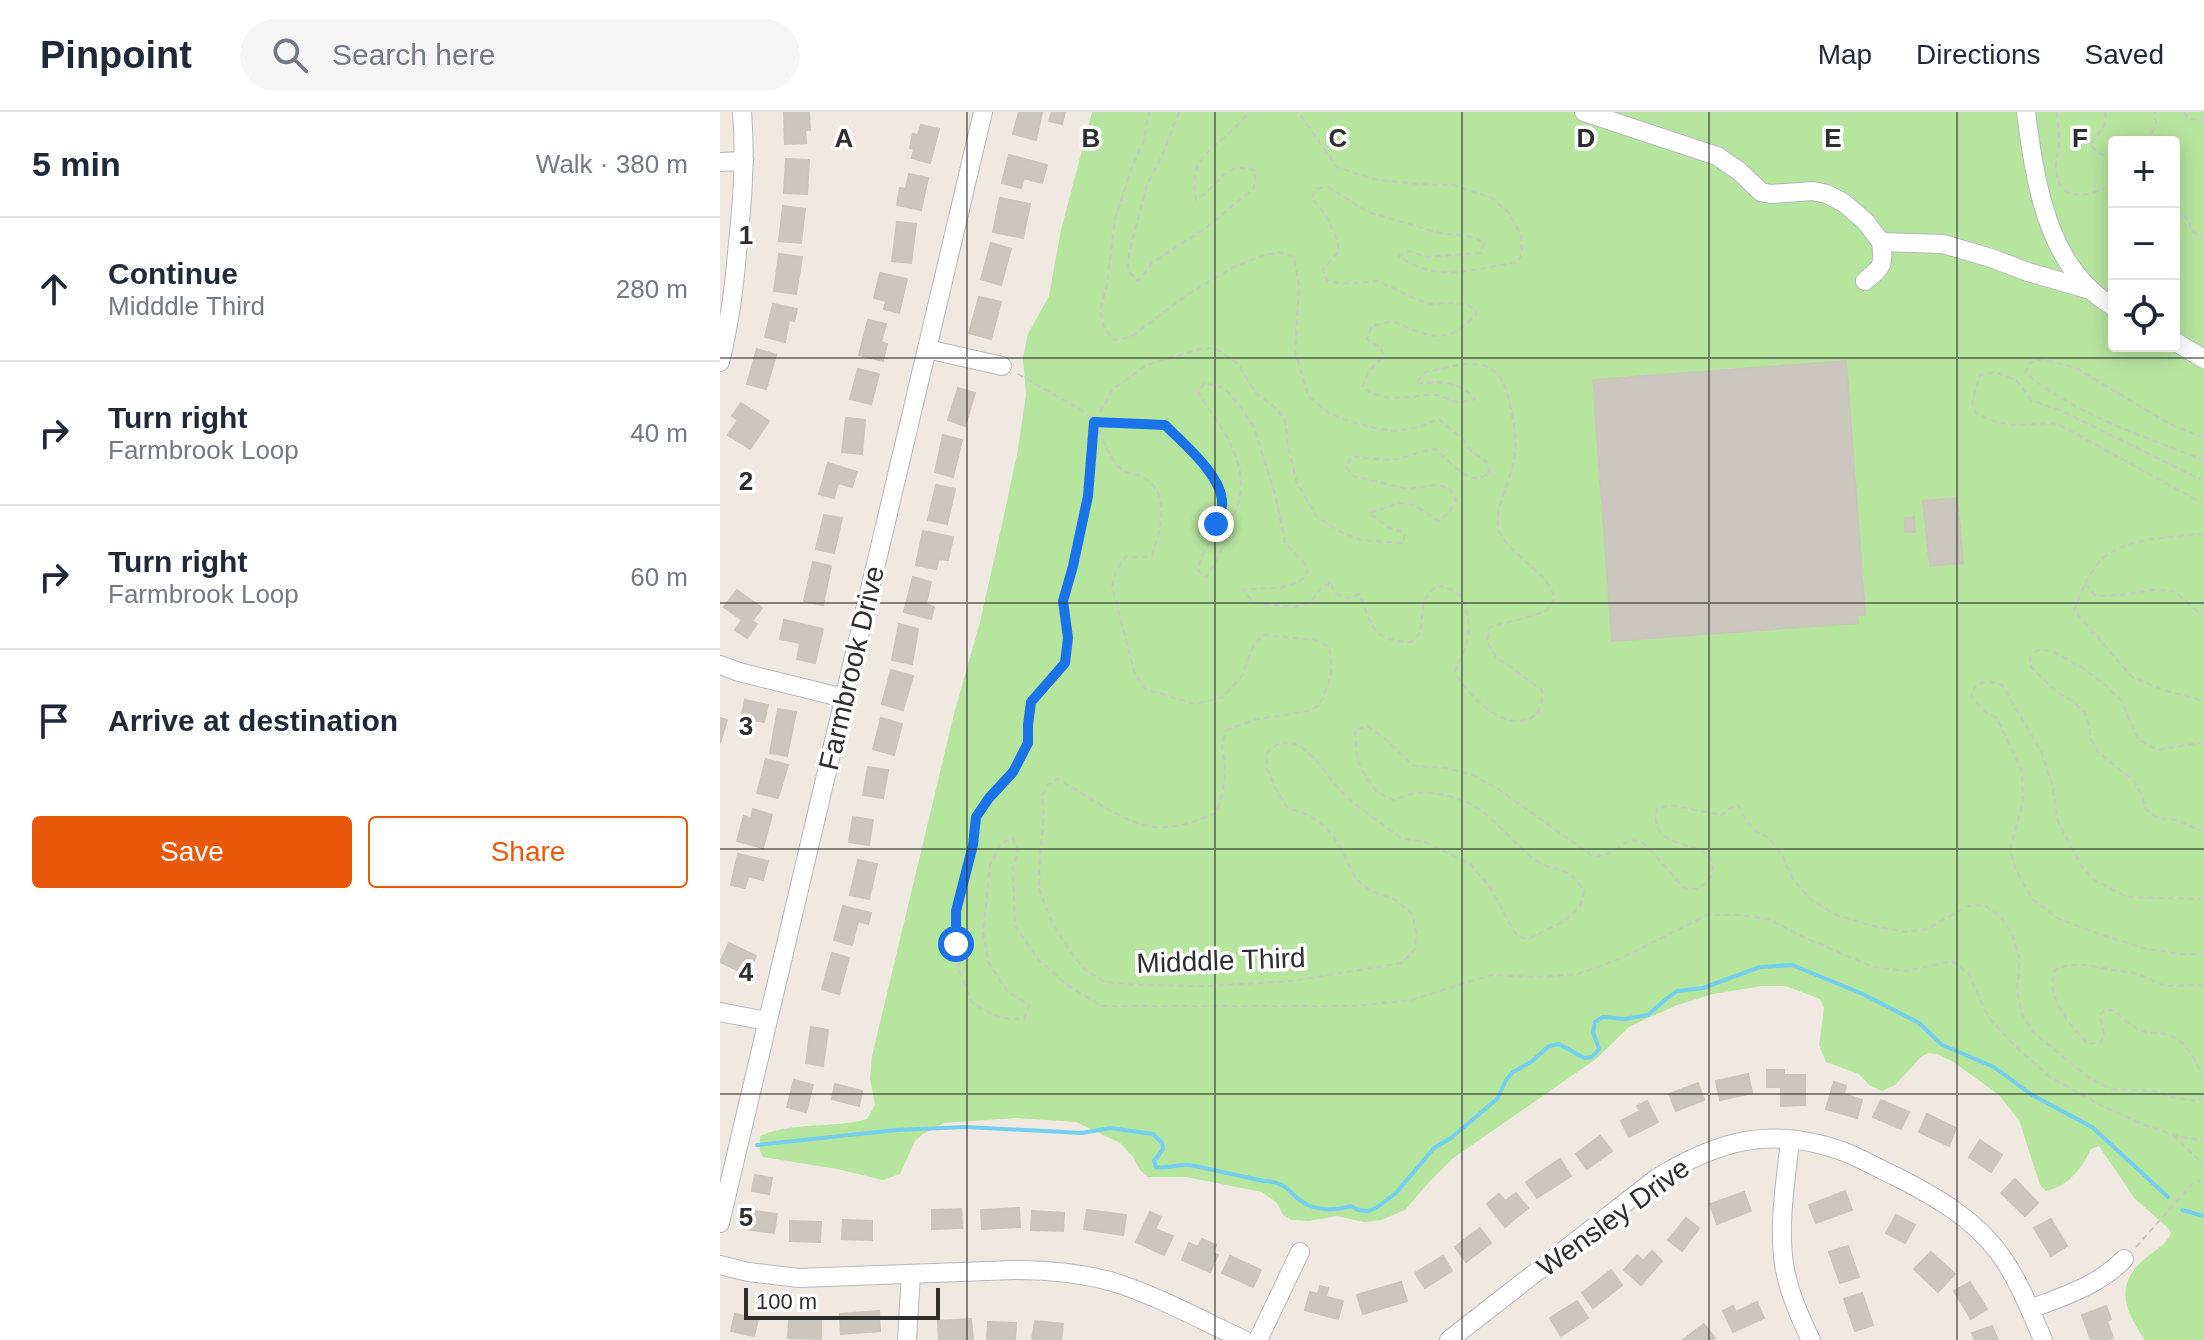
<!DOCTYPE html>
<html lang="en">
<head>
<meta charset="utf-8">
<style>
	body { margin:0; font-family:Helvetica,sans-serif; background:#f6f6f7; color:#1f2937 }
	.controls { position:absolute; right:24px; top:24px; display:grid; overflow:hidden; border-radius:8px; box-shadow:0 4px 20px #0003 }
	.controls button { width:72px; height:72px; display:grid; place-items:center; padding:0; border:0; border-bottom:2px solid #e0e1e3; background:#fff; color:#1f2937; font:40px sans-serif }
	.scale { position:absolute; left:24px; bottom:20px; width:196px; box-sizing:border-box; padding-left:8px; border:4px solid #2e2e2e; border-top:0; font-size:22px; line-height:28px; white-space:nowrap; color:#2e2e2e; -webkit-text-stroke:6px #fff; paint-order:stroke }
	.stop { position:absolute; width:24px; height:24px; margin:-18px; border:6px solid #1a73e8; border-radius:50%; background:#fff }
	.stop.end { background:#1a73e8; border-color:#fff; box-shadow:0 2px 8px #0008 }
	.list { margin:0; padding:0; list-style:none }
	h2 { display:flex; justify-content:space-between; align-items:center; height:104px; margin:0; padding:0 32px; font-size:34px }
	h2 small { font-size:26px; font-weight:400; color:#747a83 }
	.list li { display:grid; grid-template-columns:52px 1fr auto; gap:24px; align-items:center; box-sizing:border-box; height:144px; padding:0 32px; border-top:2px solid #e0e1e3 }
	.list b { display:block; font-size:30px; white-space:nowrap }
	.list p { margin:0; font-size:26px; white-space:nowrap; color:#747a83 }
	.list em { font-size:26px; font-style:normal; color:#747a83 }
	.actions { display:flex; gap:16px; padding:24px 32px }
	.actions a { flex:1; padding:18px 0; border:2px solid #ea580c; border-radius:8px; text-align:center; font-size:28px; color:#ea580c }
	.actions .main { background:#ea580c; color:#fff }
	.icon { flex:none; width:44px; height:44px; fill:none; stroke:currentColor; stroke-width:2; stroke-linecap:round; stroke-linejoin:round }
	.map { position:relative; flex:none; width:1484px; height:1228px; overflow:hidden }
	header { display:flex; align-items:center; gap:48px; box-sizing:border-box; height:112px; padding:0 40px; background:#fff; border-bottom:2px solid #e0e1e3 }
	header strong { font-size:38px }
	nav { display:flex; gap:44px; margin-inline-start:auto; font-size:28px }
	.search { width:560px; height:72px; background:#f6f6f7; display:flex; align-items:center; gap:20px; box-sizing:border-box; padding:0 28px; border-radius:44px; color:#747a83; font-size:30px }
	main { display:flex }
	aside { flex:1; background:#fff }
	.map>svg:first-child { display:block }
	.green { fill:#b6e59e; fill-rule:evenodd }
	.lines { fill:none; stroke-linecap:round; stroke-linejoin:round }
	.stream { stroke:#75cff0; stroke-width:4 }
	.building { fill:#cbc7bf; stroke:#cbc5ba; stroke-width:2 }
	.minor-casing { stroke:#b4b7c1; stroke-width:20 }
	.path { stroke:#c9c9c9; stroke-width:2; stroke-dasharray:6 4; stroke-linecap:butt }
	.minor { stroke:#fff; stroke-width:18 }
	.route { stroke:#1a73e8; stroke-width:10 }
	.grid { fill:none; stroke:#2e2e2e; stroke-width:2; stroke-opacity:0.55 }
	.labels { text-anchor:middle; stroke-width:7; stroke-linejoin:round; paint-order:stroke }
	.street-label { font-size:28px; fill:#2e2e2e; stroke:#fff }
	.grid-label { font-size:26px; text-anchor:middle; font-weight:bold; fill:#2e2e2e; stroke:#fff; stroke-width:7; stroke-linejoin:round; paint-order:stroke }
</style>
</head>
<body>
<header>
<strong>Pinpoint</strong>
<div class="search"><svg class="icon" aria-label="search" viewBox="0 0 24 24"><circle cx="10" cy="10" r="6"/><path d="M15 15l6 6"/></svg>Search here</div>
<nav><a>Map</a><a>Directions</a><a>Saved</a></nav>
</header>
<main>
<aside>
<h2>5 min<small>Walk · 380 m</small></h2>
<ul class="list">
<li><svg class="icon" aria-label="ahead" viewBox="0 0 24 24"><path d="M12 20V5M6 11l6-6 6 6"/></svg><div><b>Continue</b><p>Midddle Third</p></div><em>280 m</em></li>
<li><svg class="icon" aria-label="right" viewBox="0 0 24 24"><path d="M7 20v-9h11M14 6l5 5-5 5"/></svg><div><b>Turn right</b><p>Farmbrook Loop</p></div><em>40 m</em></li>
<li><svg class="icon" aria-label="right" viewBox="0 0 24 24"><path d="M7 20v-9h11M14 6l5 5-5 5"/></svg><div><b>Turn right</b><p>Farmbrook Loop</p></div><em>60 m</em></li>
<li><svg class="icon" aria-label="arrive" viewBox="0 0 24 24"><path d="M6 21V4h12l-3 4 3 4H6"/></svg><div><b>Arrive at destination</b></div></li>
</ul>
<div class="actions"><a class="main">Save</a><a>Share</a></div>
</aside>
<div class="map">
<svg width="1484" height="1228" viewBox="0 0 1484 1228">
	<rect width="100%" height="100%" fill="#efe9e1"/>
	<path class="green" d="M372,0H1484V1228H1425C1403,1196 1394,1171 1428,1144C1437,1137 1447,1132 1451,1121L1447,1115L1415,1087L1379,1034L1371,1037C1363,1055 1348,1075 1326,1079L1320,1073L1299,1008L1279,983L1232,949L1217,942L1208,941L1201,945L1175,973L1162,979L1149,973L1139,962L1106,950L1099,933L1104,896L1100,887L1066,874H1042L993,882L957,893L921,909L909,915L876,947L732,1047L710,1069L685,1098L661,1108L644,1110L617,1104L589,1109L571,1108L563,1103L557,1091L542,1080L466,1065H428L420,1058L413,1045L400,1031L356,1010L296,1006L224,1011L203,1022L195,1029L180,1062L163,1068L117,1057L43,1045L40,1039V1024C74,1009 112,1017 147,1007L155,993L150,967L152,944L234,602L260,510L283,408L298,337L306,283L303,246L308,222L329,184L341,118ZM1394,30H1454V234H1394Z"/>
	<g class="lines">
		<g class="stream">
			<path d="M37,1033L176,1018L246,1015L362,1021L390,1016L433,1022L442,1031L443,1037L434,1049L436,1055C446,1057 458,1052 470,1053L544,1069C570,1070 569,1084 588,1093C602,1099 617,1098 631,1094L638,1098L648,1099L656,1096L676,1081L714,1036L731,1026L777,987L786,968L793,960L811,950L829,934L839,932L864,946L872,945L879,937L873,920L875,910L883,905L904,907L928,903L946,887L957,879L983,876L1040,855L1072,853L1143,882L1199,911L1222,933L1274,955L1312,983L1372,1015L1448,1085"/>
			<path d="M1462,1098L1484,1104"/>
		</g>
	</g>
	<g class="building">
		<path d="M64,0H89L90,18H85L86,31L65,32Z"/>
		<path d="M299,0H322L316,28L293,22Z"/>
		<path d="M332,0H345L342,12L329,9Z"/>
		<path d="M201,13L219,17L210,51L192,46L194,37L190,36L193,22L198,23Z"/>
		<path d="M289,43L327,53L322,71L304,66L301,76L282,71Z"/>
		<path d="M66,47L89,48L87,82L64,81Z"/>
		<path d="M189,62L208,66L201,98L177,93L180,76L186,77Z"/>
		<path d="M280,86L310,92L303,126L273,120Z"/>
		<path d="M63,94L85,97L81,131L59,129Z"/>
		<path d="M177,110L196,112L191,151L172,149Z"/>
		<path d="M271,131L291,137L281,173L261,167Z"/>
		<path d="M59,142L82,145L76,182L54,179Z"/>
		<path d="M160,161L187,167L179,201L164,197L166,189L154,186Z"/>
		<path d="M259,185L281,190L271,227L249,221Z"/>
		<path d="M53,192L77,197L74,209L69,208L65,230L45,225Z"/>
		<path d="M148,208L166,212L161,230L167,232L163,249L139,243Z"/>
		<path d="M37,237L56,243L46,277L27,272Z"/>
		<path d="M1126,249L1145,503H1137L1138,511L892,529L873,268Z"/>
		<path d="M138,257L159,262L151,292L130,287Z"/>
		<path d="M238,276L255,281L245,314L228,308Z"/>
		<path d="M21,291L49,309L30,337L8,323L18,308L12,304Z"/>
		<path d="M126,306L145,308L142,342L122,340Z"/>
		<path d="M223,323L242,328L233,365L215,360Z"/>
		<path d="M108,351L137,360L132,375L118,371L114,386L99,382Z"/>
		<path d="M216,373L235,377L227,412L208,408Z"/>
		<path d="M1237,386L1243,451L1210,454L1203,389Z"/>
		<path d="M104,403L122,406L114,441L96,437Z"/>
		<path d="M1194,405L1195,420H1185V406Z"/>
		<path d="M203,419L233,425L228,448L219,447L216,457L196,453Z"/>
		<path d="M93,450L111,454L103,493L84,489Z"/>
		<path d="M193,465L211,470L206,492L214,495L211,507L184,500Z"/>
		<path d="M17,478L42,496L32,509L37,512L27,526L15,518L22,508L4,495Z"/>
		<path d="M64,508L103,517L95,551L77,547L80,531L60,527Z"/>
		<path d="M179,512L198,517L192,552L172,548Z"/>
		<path d="M171,558L193,564L183,598L162,592Z"/>
		<path d="M25,588L48,593L44,610L21,606Z"/>
		<path d="M58,597L76,600L67,644L50,641Z"/>
		<path d="M0,606L7,608L0,631Z"/>
		<path d="M161,606L182,612L174,643L153,637Z"/>
		<path d="M46,647L68,653L58,686L37,681Z"/>
		<path d="M148,655L168,658L163,686L143,683Z"/>
		<path d="M33,697L52,703L43,736L17,729L24,704L31,706Z"/>
		<path d="M133,705L153,708L149,733L129,730Z"/>
		<path d="M18,742L48,749L43,768L28,764L25,776L11,773Z"/>
		<path d="M138,748L157,752L149,787L130,783Z"/>
		<path d="M123,794L151,801L148,812L138,809L132,833L114,828Z"/>
		<path d="M9,831L36,844L29,858L22,854L19,859L0,850Z"/>
		<path d="M112,841L129,846L119,882L102,877Z"/>
		<path d="M91,915L108,918L103,954L86,951Z"/>
		<path d="M1047,958H1064V963H1085V993L1061,994V975H1047Z"/>
		<path d="M1028,962L1032,981L1000,988L996,969Z"/>
		<path d="M74,968L93,973L86,1000L67,995Z"/>
		<path d="M1114,970L1126,974L1124,982L1142,988L1137,1006L1106,997Z"/>
		<path d="M978,971L984,988L956,999L949,982Z"/>
		<path d="M115,972L142,979L139,994L112,987Z"/>
		<path d="M1161,988L1189,1000L1181,1017L1153,1005Z"/>
		<path d="M927,989L938,1010L909,1025L901,1009L920,999L917,994Z"/>
		<path d="M1207,1002L1236,1016L1229,1034L1199,1020Z"/>
		<path d="M880,1024L892,1039L867,1057L856,1042Z"/>
		<path d="M1260,1028L1282,1043L1271,1060L1249,1045Z"/>
		<path d="M840,1047L851,1064L817,1086L806,1070Z"/>
		<path d="M35,1063L52,1066L49,1082L32,1079Z"/>
		<path d="M1295,1067L1318,1091L1305,1104L1281,1081Z"/>
		<path d="M1125,1079L1132,1098L1096,1111L1089,1093Z"/>
		<path d="M1024,1080L1031,1099L997,1112L990,1092Z"/>
		<path d="M796,1081L808,1096L785,1115L767,1092L779,1082L785,1089Z"/>
		<path d="M299,1096L300,1115L262,1117L261,1098Z"/>
		<path d="M241,1097L242,1116L212,1117V1098Z"/>
		<path d="M27,1098L57,1102L54,1121L24,1117Z"/>
		<path d="M367,1098L406,1103L403,1123L364,1117Z"/>
		<path d="M312,1099L344,1101L343,1119L311,1118Z"/>
		<path d="M430,1100L441,1105L435,1117L453,1124L444,1143L416,1130Z"/>
		<path d="M1176,1103L1195,1113L1185,1131L1166,1121Z"/>
		<path d="M966,1106L979,1116L962,1139L948,1128Z"/>
		<path d="M1331,1107L1347,1134L1331,1144L1314,1116Z"/>
		<path d="M123,1108L152,1109V1128L122,1127Z"/>
		<path d="M70,1109L101,1110L100,1130L70,1129Z"/>
		<path d="M760,1116L771,1131L746,1150L735,1135Z"/>
		<path d="M482,1127L496,1133L493,1141L498,1143L490,1160L462,1148L469,1131L478,1135Z"/>
		<path d="M1128,1134L1139,1165L1120,1171L1109,1140Z"/>
		<path d="M932,1139L942,1149L921,1173L904,1158L917,1143L923,1149Z"/>
		<path d="M1211,1140L1235,1162L1218,1180L1194,1157Z"/>
		<path d="M510,1144L541,1158L533,1175L502,1161Z"/>
		<path d="M723,1144L732,1159L705,1176L695,1161Z"/>
		<path d="M891,1158L902,1173L873,1196L862,1181Z"/>
		<path d="M681,1170L687,1189L643,1202L637,1183Z"/>
		<path d="M1250,1170L1267,1197L1251,1207L1234,1179Z"/>
		<path d="M600,1174L608,1176L606,1185L623,1189L618,1207L585,1198L590,1180L598,1182Z"/>
		<path d="M1142,1181L1153,1213L1135,1219L1124,1187Z"/>
		<path d="M857,1189L868,1206L841,1224L830,1206Z"/>
		<path d="M1037,1190L1044,1206L1013,1220L1003,1199L1013,1194L1016,1200Z"/>
		<path d="M1386,1194L1391,1207L1387,1209L1393,1226L1387,1228H1371L1362,1203Z"/>
		<path d="M159,1199L160,1219L121,1222L120,1202Z"/>
		<path d="M15,1202L38,1207L34,1224L11,1219Z"/>
		<path d="M69,1207L101,1208V1227L68,1226Z"/>
		<path d="M251,1207L253,1228H219L218,1209Z"/>
		<path d="M315,1209L343,1212L341,1228H312Z"/>
		<path d="M268,1210L296,1211L295,1228H267Z"/>
		<path d="M984,1212L995,1226L991,1228H963Z"/>
		<path d="M1272,1214L1278,1228H1255L1252,1221Z"/>
	</g>
	<g class="lines">
		<g class="minor-casing">
			<g id="minor">
				<path d="M864,0L997,44L1019,59L1041,80L1051,82L1093,79L1107,82L1124,91L1145,109L1161,130L1223,132L1271,146L1308,160L1367,177"/>
				<path d="M1306,0C1315,69 1327,157 1394,195"/>
				<path d="M0,50L24,49"/>
				<path d="M1145,169C1163,154 1164,154 1161,130"/>
				<path d="M1454,229L1484,247"/>
				<path d="M207,237L282,254"/>
				<path d="M0,250C9,214 14,178 17,141C22,94 26,48 22,0"/>
				<path d="M0,553L19,560L124,586"/>
				<path d="M0,900L47,909"/>
				<path d="M1070,1028C1066,1068 1058,1112 1064,1152C1068,1179 1079,1204 1091,1228"/>
				<path d="M0,1111L263,0"/>
				<path d="M0,1153L28,1160L79,1166L294,1158C328,1158 361,1161 393,1170C438,1184 481,1208 524,1228"/>
				<path d="M1310,1197C1344,1184 1378,1174 1404,1147"/>
				<path d="M187,1228L191,1162"/>
				<path d="M538,1228L580,1140"/>
				<path d="M729,1228L937,1066C999,1028 1051,1014 1122,1039C1141,1046 1159,1057 1177,1065C1216,1085 1253,1106 1279,1141C1299,1168 1310,1198 1323,1228"/>
			</g>
		</g>
		<g class="path">
			<path d="M459,0L442,44L427,73L409,140L408,159L418,169L433,150L486,116L534,76L536,59C505,47 499,74 476,88C470,50 482,45 507,23C515,16 522,8 530,0"/>
			<path d="M1337,0C1337,9 1339,17 1339,25C1340,36 1335,46 1336,57C1338,94 1373,84 1394,71"/>
			<path d="M1385,0C1389,16 1377,20 1370,33C1377,40 1384,45 1394,45"/>
			<path d="M1464,0L1468,7L1484,8"/>
			<path d="M1427,30L1436,13L1435,0"/>
			<path d="M1454,106L1463,103L1470,110V117L1484,128"/>
			<path d="M298,262L363,299L373,309"/>
			<path d="M375,309L393,277L427,253L480,237L495,236L518,252L536,281L553,294L565,306L568,335L577,371L597,405L619,419L641,428L683,431L685,421L668,415L649,401L679,391L694,393L719,409L730,399L736,388L729,376L715,373L688,377L633,364L626,355L632,344C647,346 663,349 678,347C691,344 702,338 716,337C724,345 742,363 752,366C759,368 765,364 770,361L766,349L752,340L743,327L718,307L699,315L674,319L655,316L628,309L607,300L588,284L575,239L579,175L574,145L560,140L539,145L514,155L468,182L411,225L394,228L384,216L380,198L387,173L395,107L412,55L424,28L429,0"/>
			<path d="M375,310L445,313C464,332 504,364 502,393C501,409 483,440 477,457L486,465C498,449 504,432 510,414C514,402 520,389 521,377C523,342 497,308 478,281L484,271L504,276L520,294L534,316L555,382L565,431L586,453L587,460L584,466C561,481 548,474 523,478L534,491L574,495L591,490L600,477L611,470L614,481L628,486L639,482C653,514 651,529 691,530L700,521L704,488L717,473C723,475 731,477 736,480C748,490 751,515 747,530C745,540 738,550 735,560C746,582 783,620 811,606C822,600 822,590 822,578L776,545L767,530L769,516C783,510 818,505 828,497C831,494 833,489 835,485C832,480 829,474 826,469C814,454 780,433 778,414C775,392 793,365 795,342C797,326 793,308 790,293C780,238 747,251 705,260L696,272C719,269 739,268 755,287C728,296 730,282 712,283C685,284 666,292 642,275L648,261L664,243L660,235L647,227L652,214L673,209C709,225 725,235 757,202L749,193L729,191L710,192L691,185L658,169L621,172L607,168L603,158L619,139C615,118 607,102 592,87L595,77L608,75L648,100L719,121L753,125L765,131L760,141L706,145L688,139L679,144C719,173 754,156 798,150L802,140L801,123L789,101L772,86L733,73L698,72L653,67L617,55L581,4L576,0"/>
			<path d="M1484,326L1450,312L1356,256L1322,247L1310,251L1305,261C1357,303 1422,324 1484,348"/>
			<path d="M1484,369L1342,299L1311,288L1296,268L1275,260L1260,263L1252,290L1256,301C1270,308 1283,313 1299,313C1313,313 1325,310 1338,312L1484,392"/>
			<path d="M1484,423L1479,422C1450,425 1404,426 1381,448C1368,461 1361,482 1354,498L1412,565L1446,579L1484,589"/>
			<path d="M1365,472L1376,484L1401,483L1433,478L1454,479L1484,505"/>
			<path d="M1484,630L1437,638L1418,627L1401,588L1383,571L1361,555L1332,539L1318,538L1310,545L1311,555L1338,581L1353,589L1364,600L1369,613L1370,625L1378,640L1414,669L1422,683L1425,696L1437,706L1456,708L1484,720"/>
			<path d="M1484,787L1407,785L1376,769L1362,755L1338,710L1332,671L1321,639L1282,573L1268,569L1256,573L1251,584L1264,599L1277,606L1302,660L1303,689L1290,738L1296,758L1312,787L1337,806L1376,821L1423,836L1460,842H1484"/>
			<path d="M1484,873L1445,874L1418,862L1365,853H1348L1335,858C1325,886 1350,913 1368,932L1381,930L1384,921L1380,903L1385,898H1394C1403,907 1413,916 1425,920C1432,922 1438,920 1445,922C1466,926 1479,952 1484,971"/>
			<path d="M1484,984L1478,989L1451,985L1435,979L1391,977L1369,966L1313,920L1302,902L1297,878L1300,848L1292,822L1281,805L1264,793L1247,794L1207,817L1187,820L1153,814L1116,803L1090,787L1072,766L1061,741L1048,725L1037,720L1028,711L1018,693L1008,697L1002,703L950,693L937,697C936,703 935,710 938,716C949,739 996,729 993,759C992,768 985,772 977,777L964,776L927,734C912,723 908,730 895,738C890,742 881,744 874,745L778,677L753,663L726,656L694,654L665,627L647,614L635,618L637,647L645,663L656,679L673,688C681,685 689,682 697,681C721,679 750,688 768,704C784,718 797,734 814,747C835,763 847,749 864,780L860,794L851,803L842,810L808,827L797,824L769,774L750,752L705,730L681,726L631,689L612,669L598,650L579,633L561,630L548,639L546,655L557,679L567,695L592,705L605,715L618,731L636,767L651,779L676,788L693,803L696,820L695,837L682,851L573,869L489,874L416,873L385,870L364,857L346,833L331,808L319,777L320,742L324,705L322,685L327,673L337,667C366,682 402,711 434,715C455,717 477,709 496,701C501,687 505,672 505,656C504,638 498,637 507,618L534,608L587,599L599,594C609,571 616,558 608,534L595,528L543,523L533,535L522,564L503,585L475,592L425,577L415,562L392,475L397,457L406,444L420,446L432,443C440,420 451,384 426,367C417,360 408,365 398,354C390,346 380,322 374,310L368,384L353,454L343,489L348,526L345,551L311,590L308,613V631L293,660L269,686L256,705L253,733L236,799L239,857L252,891L280,906L304,907L309,893L287,879L269,851L263,820L270,753L281,731L293,726L298,739L293,755L295,814L317,846L347,873L382,894H633L691,888L771,863L820,865L858,862L904,845L987,803H1019L1049,807L1079,823L1153,855L1186,859L1232,849L1249,862L1268,905L1294,933L1330,965L1384,995L1425,1013L1457,1024L1484,1029"/>
			<path d="M1453,1023L1484,1053"/>
			<path d="M1416,1135L1463,1082L1472,1072L1484,1066"/>
		</g>
		<use href="#minor" class="minor"/>
	</g>
	<g class="lines">
		<path class="route" d="M236,832V799L253,733L256,705L269,686L293,660L308,631V613L311,590L345,551L348,526L343,489L353,454L368,384L374,310L445,313C464,332 505,366 502,394C501,400 497,407 496,412"/>
	</g>
	<path class="grid" d="M247,0V1228M495,0V1228M742,0V1228M989,0V1228M1237,0V1228M0,246H1484M0,491H1484M0,737H1484M0,982H1484"/>
	<g class="labels">
		<g class="street-label">
			<text transform="translate(131 556) rotate(-77)" y="10">Farmbrook Drive</text>
			<text transform="translate(501 848) rotate(-2)" y="10">Midddle Third</text>
			<text transform="translate(893 1105) rotate(-36)" y="10">Wensley Drive</text>
		</g>
	</g>
	<g class="grid-label">
		<text x="124" y="35">A</text>
		<text x="371" y="35">B</text>
		<text x="618" y="35">C</text>
		<text x="866" y="35">D</text>
		<text x="1113" y="35">E</text>
		<text x="1360" y="35">F</text>
		<text x="26" y="132">1</text>
		<text x="26" y="378">2</text>
		<text x="26" y="623">3</text>
		<text x="26" y="869">4</text>
		<text x="26" y="1114">5</text>
	</g>
</svg>
<div class="controls">
<button>+</button>
<button>−</button>
<button><svg class="icon" aria-label="locate" viewBox="0 0 24 24"><circle cx="12" cy="12" r="6"/><path d="M12 2v4M12 18v4M2 12h4M18 12h4"/></svg></button>
</div>
<div class="scale">100 m</div>
<div class="stop" style="left:236px;top:832px"></div>
<div class="stop end" style="left:496px;top:412px"></div>
</div>
</main>
</body>
</html>
